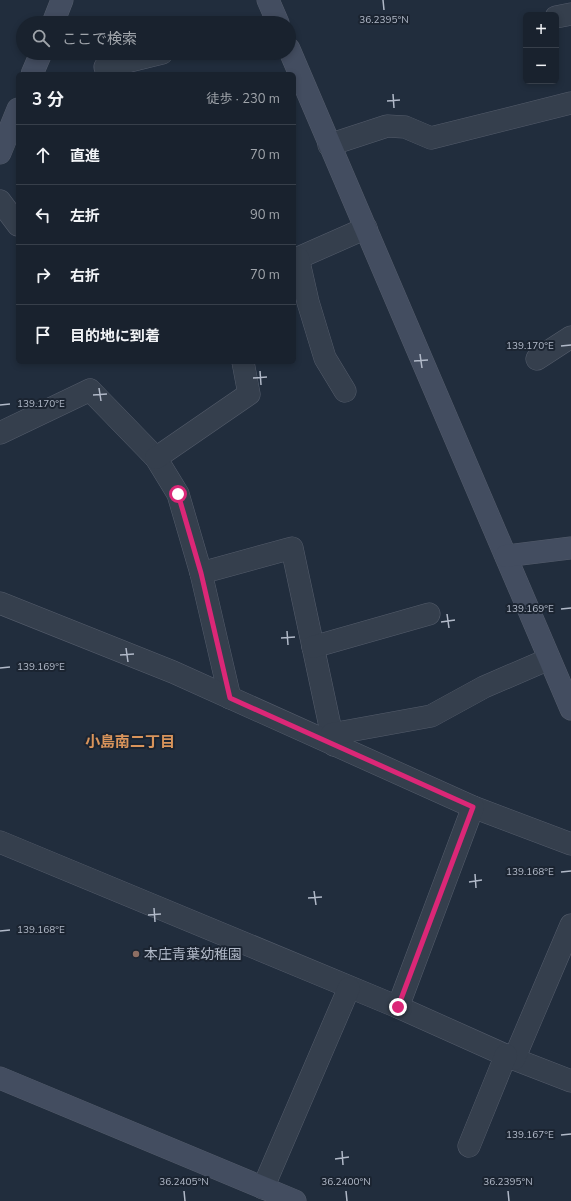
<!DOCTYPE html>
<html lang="ja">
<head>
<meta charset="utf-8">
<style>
	body { margin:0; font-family:"Nunito Sans","Noto Sans JP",sans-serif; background:#262f3a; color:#f1f3f6 }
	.controls { position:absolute; right:12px; top:12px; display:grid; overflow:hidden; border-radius:6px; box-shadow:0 2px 6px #0003 }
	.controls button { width:36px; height:36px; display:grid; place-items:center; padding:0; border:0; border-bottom:1px solid #373f4a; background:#19222e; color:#f1f3f6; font:20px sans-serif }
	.stop { position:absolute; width:12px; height:12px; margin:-9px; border:3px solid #db2777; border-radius:50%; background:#fff }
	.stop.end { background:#db2777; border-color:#fff; box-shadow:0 1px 4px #0008 }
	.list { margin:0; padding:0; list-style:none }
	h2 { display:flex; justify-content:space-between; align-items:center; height:52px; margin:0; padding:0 16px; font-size:17px }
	h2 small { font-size:13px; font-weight:400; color:#9fa4aa }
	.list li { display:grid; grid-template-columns:26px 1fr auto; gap:12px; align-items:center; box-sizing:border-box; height:60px; padding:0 16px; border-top:1px solid #373f4a }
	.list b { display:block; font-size:15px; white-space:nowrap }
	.list em { font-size:13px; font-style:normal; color:#9fa4aa }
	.icon { flex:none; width:22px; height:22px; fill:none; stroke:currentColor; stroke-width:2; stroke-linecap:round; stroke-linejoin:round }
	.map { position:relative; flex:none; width:571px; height:1201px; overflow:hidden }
	.search { position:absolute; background:#19222e; box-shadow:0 2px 6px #0003; left:16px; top:16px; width:280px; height:44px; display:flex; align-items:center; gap:10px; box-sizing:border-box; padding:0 14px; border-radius:22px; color:#9fa4aa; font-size:15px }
	.panel { position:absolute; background:#19222e; box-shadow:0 2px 6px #0003; left:16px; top:72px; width:280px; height:292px; border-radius:6px }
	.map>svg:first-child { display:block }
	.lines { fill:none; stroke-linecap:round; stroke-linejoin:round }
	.street-casing { stroke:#545c6b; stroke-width:23 }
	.secondary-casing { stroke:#545c6b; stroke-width:23 }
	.street { stroke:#353f4d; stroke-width:22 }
	.secondary { stroke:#434d60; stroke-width:22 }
	.route { stroke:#db2777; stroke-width:5 }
	.ticks { fill:none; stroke:#b1b9c8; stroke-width:1.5 }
	.education-dot { fill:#8d6e63; stroke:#1b2431; stroke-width:1.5 }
	.labels { text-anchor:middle; stroke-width:4; stroke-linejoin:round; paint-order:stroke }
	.poi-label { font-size:14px; fill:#b1b9c8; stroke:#1b2431; text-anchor:start }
	.neighbourhood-label { font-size:15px; font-weight:bold; fill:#d9945b; stroke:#1b2431 }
	.ticks-label { font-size:10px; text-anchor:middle; fill:#b1b9c8; stroke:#1b2431; stroke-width:4; stroke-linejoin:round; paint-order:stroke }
</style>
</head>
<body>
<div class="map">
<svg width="571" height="1201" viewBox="0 0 571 1201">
	<rect width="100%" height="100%" fill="#212d3d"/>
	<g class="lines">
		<g class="street-casing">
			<g id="street">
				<path d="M556,17L571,14"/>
				<path d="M105,67L162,53"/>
				<path d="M329,145L387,126L405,127L431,138L571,103"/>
				<path d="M0,201L18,225"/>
				<path d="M294,258H298L366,228"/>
				<path d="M298,258L308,302L325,358L345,391"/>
				<path d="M537,359L571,337"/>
				<path d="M0,433L90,390L156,458L178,494L201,573L230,698"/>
				<path d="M156,458L249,394L243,362"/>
				<path d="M201,573L292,548L334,745"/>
				<path d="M0,603L173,672L473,807L571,844"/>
				<path d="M313,647L429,614"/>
				<path d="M332,734L431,716L484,687L549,659"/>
				<path d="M0,842L398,1007L514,1059L571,1081"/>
				<path d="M398,1007L473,807"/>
				<path d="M514,1059L571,925"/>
				<path d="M469,1146L506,1055"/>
				<path d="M263,1188L349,988"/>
			</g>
		</g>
		<g class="secondary-casing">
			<g id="secondary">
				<path d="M268,0L278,23"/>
				<path d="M53,23L62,0"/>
				<path d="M289,49L571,709"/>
				<path d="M32,74L41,53"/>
				<path d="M0,153L18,109"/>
				<path d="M506,556L571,548"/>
				<path d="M0,1078L295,1201"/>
			</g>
		</g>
		<use href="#street" class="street"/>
		<use href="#secondary" class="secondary"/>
	</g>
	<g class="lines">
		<path class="route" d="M178,494L201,573L230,698L473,807L398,1007"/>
	</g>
	<path class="ticks" d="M383,0L384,10M393,94L394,108M387,101L400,100M561,346L571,345M420,354L422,368M414,361L428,360M260,371L261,385M253,378L267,377M99,388L101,401M93,395L107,394M0,405L10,404M561,609L571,608M447,614L449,628M441,622L455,620M287,631L288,645M281,638L295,637M126,648L128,662M120,655L134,654M0,668L10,667M561,872L571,871M475,874L476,888M469,882L482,880M314,891L316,905M308,898L322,897M154,908L155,922M148,915L161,914M0,931L10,930M561,1135L571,1134M342,1151L343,1165M335,1159L349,1157M184,1191L185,1201M346,1191L347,1201M508,1191L509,1201"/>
	<circle class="education-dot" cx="136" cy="954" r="4"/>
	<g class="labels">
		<g class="poi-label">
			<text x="144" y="959">本庄青葉幼稚園</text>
		</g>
		<g class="neighbourhood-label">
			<text x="130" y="747">小島南二丁目</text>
		</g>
	</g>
	<g class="ticks-label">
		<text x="384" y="23">36.2395°N</text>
		<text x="530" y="349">139.170°E</text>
		<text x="41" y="407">139.170°E</text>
		<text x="530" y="612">139.169°E</text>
		<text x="41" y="670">139.169°E</text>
		<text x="530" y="875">139.168°E</text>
		<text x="41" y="933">139.168°E</text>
		<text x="530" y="1138">139.167°E</text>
		<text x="184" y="1185">36.2405°N</text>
		<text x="346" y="1185">36.2400°N</text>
		<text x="508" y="1185">36.2395°N</text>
	</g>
</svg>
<div class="controls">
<button>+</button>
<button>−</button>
</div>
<div class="stop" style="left:178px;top:494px"></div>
<div class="stop end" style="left:398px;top:1007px"></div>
<div class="search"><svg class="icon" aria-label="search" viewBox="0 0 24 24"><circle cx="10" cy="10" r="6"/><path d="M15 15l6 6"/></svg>ここで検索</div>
<section class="panel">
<h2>3 分<small>徒歩 · 230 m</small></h2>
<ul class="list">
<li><svg class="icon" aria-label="ahead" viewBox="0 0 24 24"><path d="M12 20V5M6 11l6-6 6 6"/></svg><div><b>直進</b></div><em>70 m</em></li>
<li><svg class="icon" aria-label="left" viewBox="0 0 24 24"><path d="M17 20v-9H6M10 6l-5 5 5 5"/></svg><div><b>左折</b></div><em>90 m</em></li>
<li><svg class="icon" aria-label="right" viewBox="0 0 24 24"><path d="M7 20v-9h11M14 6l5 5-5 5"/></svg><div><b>右折</b></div><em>70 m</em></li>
<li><svg class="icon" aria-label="arrive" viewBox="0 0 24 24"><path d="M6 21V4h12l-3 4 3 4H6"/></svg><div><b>目的地に到着</b></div></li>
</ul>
</section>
</div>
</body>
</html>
